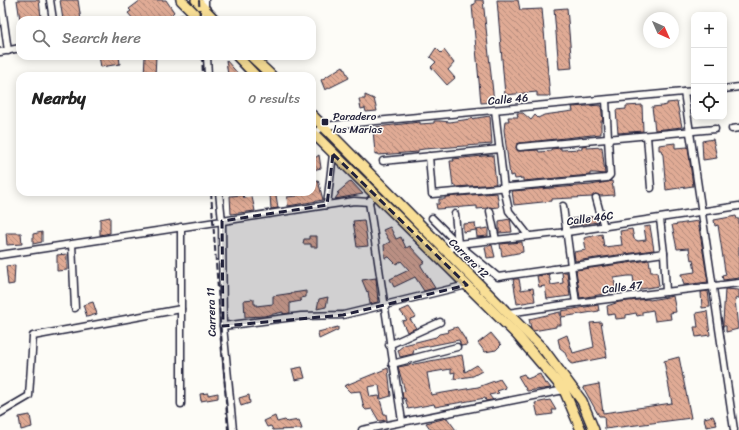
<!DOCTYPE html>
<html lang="en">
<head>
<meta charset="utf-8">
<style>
	body { margin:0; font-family:Sriracha,sans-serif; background:#f6f6f6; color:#222 }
	.controls { position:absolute; right:12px; top:12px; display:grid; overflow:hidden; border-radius:8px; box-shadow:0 2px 10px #0003 }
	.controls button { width:36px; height:36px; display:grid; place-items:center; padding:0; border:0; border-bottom:1px solid #e0e0e0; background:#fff; color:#222; font:20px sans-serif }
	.compass { position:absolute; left:643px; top:12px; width:36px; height:36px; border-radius:50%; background:#fff; box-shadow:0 2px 10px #0003; rotate:135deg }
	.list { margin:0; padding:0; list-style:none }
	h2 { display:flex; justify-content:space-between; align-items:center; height:52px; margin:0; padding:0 16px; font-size:17px }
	h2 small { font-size:13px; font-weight:400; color:#767676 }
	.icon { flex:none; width:22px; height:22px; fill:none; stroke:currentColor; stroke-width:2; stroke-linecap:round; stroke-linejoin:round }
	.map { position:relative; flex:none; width:739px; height:430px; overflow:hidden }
	.search { position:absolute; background:#fff; box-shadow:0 2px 10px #0003; left:16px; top:16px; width:300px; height:44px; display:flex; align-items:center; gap:10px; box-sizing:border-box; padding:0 14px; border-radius:12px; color:#767676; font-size:15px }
	.panel { position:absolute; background:#fff; box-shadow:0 2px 10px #0003; left:16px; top:72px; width:300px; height:124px; border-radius:12px }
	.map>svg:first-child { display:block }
	.building { fill:url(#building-back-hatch); stroke:#22223b }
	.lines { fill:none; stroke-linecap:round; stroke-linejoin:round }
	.minor-casing { stroke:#22223b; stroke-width:9 }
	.primary-casing { stroke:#22223b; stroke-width:12 }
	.minor { stroke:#fdfcf7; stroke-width:6 }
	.primary { stroke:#f9df96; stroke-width:9 }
	.rail { stroke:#22223b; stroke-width:2; stroke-dasharray:6 3; stroke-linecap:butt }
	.marked { fill:#22223b; fill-opacity:0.2; stroke:#22223b; stroke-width:3; stroke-dasharray:8 5; stroke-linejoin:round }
	.poi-dot { fill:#22223b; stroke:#fdfcf7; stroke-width:1.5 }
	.labels { text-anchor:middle; stroke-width:3; stroke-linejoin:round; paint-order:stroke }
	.street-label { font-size:11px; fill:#22223b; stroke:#fdfcf7 }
	.poi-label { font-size:11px; fill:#22223b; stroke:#fdfcf7; text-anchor:start }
</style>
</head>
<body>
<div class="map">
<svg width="739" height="430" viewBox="0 0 739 430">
	<defs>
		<pattern id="building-back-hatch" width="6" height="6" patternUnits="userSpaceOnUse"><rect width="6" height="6" fill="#e0ab95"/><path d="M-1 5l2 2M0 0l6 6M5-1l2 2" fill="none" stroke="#b58b7b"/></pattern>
	</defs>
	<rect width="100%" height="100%" fill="#fdfcf7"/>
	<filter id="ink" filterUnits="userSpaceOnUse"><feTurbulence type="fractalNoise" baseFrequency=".025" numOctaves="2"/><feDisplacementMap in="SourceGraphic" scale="8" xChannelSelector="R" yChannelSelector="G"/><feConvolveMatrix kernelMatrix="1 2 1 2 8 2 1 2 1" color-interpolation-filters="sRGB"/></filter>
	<g filter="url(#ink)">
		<g class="building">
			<path d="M17,0H39L41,17L20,20Z"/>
			<path d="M60,0H78L81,20H63Z"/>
			<path d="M141,0H166L174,12L169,17L157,20H134L128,13L131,11L129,9Z"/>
			<path d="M475,0H483L494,102L481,103L472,5L475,4Z"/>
			<path d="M497,0H518L520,10L542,9L550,96H537V92L505,95Z"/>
			<path d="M567,8L572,68L559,69L554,9Z"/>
			<path d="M436,48L441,53L444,50L454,63L448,70L455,78L447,85L431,67L436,62L430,57Z"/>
			<path d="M99,56H119L120,64L101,67Z"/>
			<path d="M145,56H156L155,76H144Z"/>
			<path d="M226,60L240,76H228Z"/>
			<path d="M343,66L349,78L325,90L321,80Z"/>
			<path d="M365,95L374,99L377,111L366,112L365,108L361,109L359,99H365Z"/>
			<path d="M677,102L682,127L655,130L652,107L662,106L667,105V103Z"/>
			<path d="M601,105L603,121H601V134L520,143L516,147L518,151L538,150L539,152L551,151V149L561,148V150L582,149V146L587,145V148L602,147L605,174L595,173H590V175L523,181V178L515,179L514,175L510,176L504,130L505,121H509L508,117H518L517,113H523L531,120L535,115L538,118L544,115L573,111L572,107Z"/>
			<path d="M642,105L643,131L618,133L616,110L626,109V106Z"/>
			<path d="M490,116L492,144L424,149L418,150V152L378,155V153L375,154L373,129H376V127L420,122V124L434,123V121H440L450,122Z"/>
			<path d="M713,139L717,158L703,160L702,141Z"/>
			<path d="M675,143V148L688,147L693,186L666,190L663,155L661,150H659V145Z"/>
			<path d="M319,155L321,168L313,170L312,160Z"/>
			<path d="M493,155L496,184L456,187V185L453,186L450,161H454L453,159Z"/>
			<path d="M318,180L323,200L288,206L287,197L297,196V193L312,192V181Z"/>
			<path d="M351,181L363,194L335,199L339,193H337Z"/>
			<path d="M612,181L614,195L600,196L595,194L592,197L552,199V201L514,205L512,191L591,185Z"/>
			<path d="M497,193L499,207L477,209V206L437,209L436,204H439V199H445V197Z"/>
			<path d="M243,195L244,198L252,197L255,211L231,214L230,196Z"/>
			<path d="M270,195H276L278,208L271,209Z"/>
			<path d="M596,216L598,222L571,226L570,219Z"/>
			<path d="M736,216L737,219H739V278L723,280L722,275L726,274L725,271L718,225L715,226L714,220Z"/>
			<path d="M110,217V233L100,235V219Z"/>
			<path d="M510,219L512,232L499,233V221Z"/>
			<path d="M364,220L368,246L357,247L353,221Z"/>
			<path d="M698,221L708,282L684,285L681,274L695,272L693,259L691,260L689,248L677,249L672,225Z"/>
			<path d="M475,223L476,230L488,228V236L477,237L476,230L463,232V224Z"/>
			<path d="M650,226L654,250L575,261L574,252L586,250L584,238L602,234L604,247L622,245L620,231L632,229L634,239L638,241L646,240L644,227Z"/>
			<path d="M390,227L396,239L401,237L406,248L410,246L425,262L421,264V266L435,288L424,291L415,277L394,287L390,279L409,270L401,261L396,264L389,257L385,258L384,245L390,242L383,230Z"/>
			<path d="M42,232V242L33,244V234Z"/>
			<path d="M6,233H21L22,244L7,245Z"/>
			<path d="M309,236H317V247H311V244H303L304,239H309Z"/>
			<path d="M522,242L523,252L502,256L500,244Z"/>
			<path d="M492,245L495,257L487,258L485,247Z"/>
			<path d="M67,254V270L57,271V255Z"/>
			<path d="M649,260L651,272H657L659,286L635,290L633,276H628L614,278L616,292L580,298L576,270Z"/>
			<path d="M15,265L14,284L8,285L6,266Z"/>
			<path d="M562,272H567L570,296L547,299L545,286L539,287L537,276L549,274L551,285L563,283Z"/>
			<path d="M376,278L378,302L370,304L368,291L367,292L362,280Z"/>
			<path d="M513,279H519L521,290L533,288L535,301L517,304Z"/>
			<path d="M725,289L739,290V298L735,299L738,329L726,332V326H723V323Z"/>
			<path d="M306,291V297L301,298V301L290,303V313L283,314V312L264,316L245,317L244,300L254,299V304H256V306L273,304V296Z"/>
			<path d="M708,291L710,307L702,308L701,292Z"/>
			<path d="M673,296L676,312L670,313L671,319L655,321L653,310L642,312V315L637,316L636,313L626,315V318L616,319L615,314L608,315L607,306L619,302L648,299L650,300Z"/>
			<path d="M328,297L326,307L317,309L319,299Z"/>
			<path d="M93,302L97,314L87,317L83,305Z"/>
			<path d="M598,305L599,311L562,317L561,311Z"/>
			<path d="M409,307L416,317L410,319L416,328L407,332L402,321L407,320L400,311Z"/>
			<path d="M707,311L710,335L696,337L694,327H698L696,313Z"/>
			<path d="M560,312L561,325H556V327L533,331L531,328L529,319Z"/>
			<path d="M601,322L607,357L572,364L570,363L564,351L560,348L558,339L567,335L573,353L594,347L590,323Z"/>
			<path d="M338,327V330L319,339L318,332Z"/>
			<path d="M457,327L465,339L467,345L461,346L459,340L414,349L413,354L400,357L398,350L404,345L436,337L439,334L449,332L448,330Z"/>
			<path d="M491,333L501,345L496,350L485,352L478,343Z"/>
			<path d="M462,355L465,372L477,365L482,371L473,376L454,379L455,372L451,373V369L427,373L431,395L478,387L500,379L506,388L497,391L499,393L489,395L493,400L486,401L485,398L435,407L434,404L408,409L405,398L403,399L402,392L405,391L398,367Z"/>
			<path d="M679,357L691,418L605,429L604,416H599L583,387L599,384L603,413L672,403L664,361Z"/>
			<path d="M302,367L305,378L295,380L292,369Z"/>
			<path d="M388,368L391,396L381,399L379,385L368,387L370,397L379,396L384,414H386L387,420L379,421L372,409L366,410L364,408L360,391L350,392L344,386Z"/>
			<path d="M524,374L527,379L540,374L545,384L547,383L551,388L527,391L518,376Z"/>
			<path d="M208,393V395L218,393V398L201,401L200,394Z"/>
			<path d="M249,395L250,403L241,406L239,398Z"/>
			<path d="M550,400L556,410H552L553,414L538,416L535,403Z"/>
			<path d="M30,415L32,427L21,430L19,417Z"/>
			<path d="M275,416L277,422L285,420L287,422L299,420L302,429L273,430L271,426L267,427L264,421Z"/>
			<path d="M713,416L717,425L706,427L704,418Z"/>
			<path d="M447,418L456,430H431L426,423Z"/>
		</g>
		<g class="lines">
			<g class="minor-casing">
				<g id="minor">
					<path d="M1,0L8,51"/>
					<path d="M50,0L53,20"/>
					<path d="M205,0V20"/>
					<path d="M177,20L197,16"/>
					<path d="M0,52L20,48"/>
					<path d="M207,56L208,76"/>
					<path d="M724,89L739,87"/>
					<path d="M684,92L734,430"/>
					<path d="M495,110L504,188L509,211L528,235"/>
					<path d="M732,129L739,128"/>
					<path d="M314,134L323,126L694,91"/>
					<path d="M647,136L651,188"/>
					<path d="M520,147L715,129"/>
					<path d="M429,156L432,194L607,178L610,175L606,100"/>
					<path d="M383,161L500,149"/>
					<path d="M219,192L222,221L223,326L233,430"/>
					<path d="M596,198L604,227"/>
					<path d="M370,200L369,202L402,421"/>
					<path d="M327,205L333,154"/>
					<path d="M563,206L576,303"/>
					<path d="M490,211L496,240"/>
					<path d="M455,214L458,244"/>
					<path d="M432,218L458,244L498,277L664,253"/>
					<path d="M660,219L664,253L666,292"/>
					<path d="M72,244L75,308"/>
					<path d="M446,252L458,244L567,232L739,206"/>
					<path d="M0,255L327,205L354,201L369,202"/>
					<path d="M508,313L576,303L739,283"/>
					<path d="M223,326L301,316L343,315L467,285"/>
					<path d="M389,345L440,322"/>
					<path d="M392,364L457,347"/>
					<path d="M181,404V227"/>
					<path d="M0,413L29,396L33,336L181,309"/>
					<path d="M362,430L564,390"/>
				</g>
			</g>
			<g class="primary-casing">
				<g id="primary">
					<path d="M181,0L201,20"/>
					<path d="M196,0L215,20"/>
					<path d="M237,56L256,76"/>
					<path d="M251,56L272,76"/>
					<path d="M312,115L544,350L582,401L594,430"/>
					<path d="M312,132L517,335L564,390L581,430"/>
				</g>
			</g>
			<use href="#minor" class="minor"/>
			<use href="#primary" class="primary"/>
			<g class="rail">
				<path d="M199,0L200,20"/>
				<path d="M202,56L203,76"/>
				<path d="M211,192L228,430"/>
			</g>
		</g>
	</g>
	<path class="marked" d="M333,154L467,285L343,315L223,326L222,221L327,205Z"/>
	<rect class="poi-dot" x="321" y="118" width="8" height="8" rx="2"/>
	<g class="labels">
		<g class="street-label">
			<text transform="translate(508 99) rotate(-5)" y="4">Calle 46</text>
			<text transform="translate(590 218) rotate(-8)" y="4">Calle 46C</text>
			<text transform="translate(469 258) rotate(45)" y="4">Carrera 12</text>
			<text transform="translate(622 287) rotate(-7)" y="4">Calle 47</text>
			<text transform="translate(211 312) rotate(-92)" y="4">Carrera 11</text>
		</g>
		<g class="poi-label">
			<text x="333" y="120">Paradero<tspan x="333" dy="13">las Marias</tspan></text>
		</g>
	</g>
</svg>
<div class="controls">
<button>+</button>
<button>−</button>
<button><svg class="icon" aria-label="locate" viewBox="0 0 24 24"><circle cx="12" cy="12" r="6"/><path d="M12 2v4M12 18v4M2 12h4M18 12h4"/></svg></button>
</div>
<svg class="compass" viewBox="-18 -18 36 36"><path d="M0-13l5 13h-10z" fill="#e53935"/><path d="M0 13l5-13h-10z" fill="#767676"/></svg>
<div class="search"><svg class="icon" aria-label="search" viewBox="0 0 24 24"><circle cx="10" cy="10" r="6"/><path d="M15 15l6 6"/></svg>Search here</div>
<section class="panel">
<h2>Nearby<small>0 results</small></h2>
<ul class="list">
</ul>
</section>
</div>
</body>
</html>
